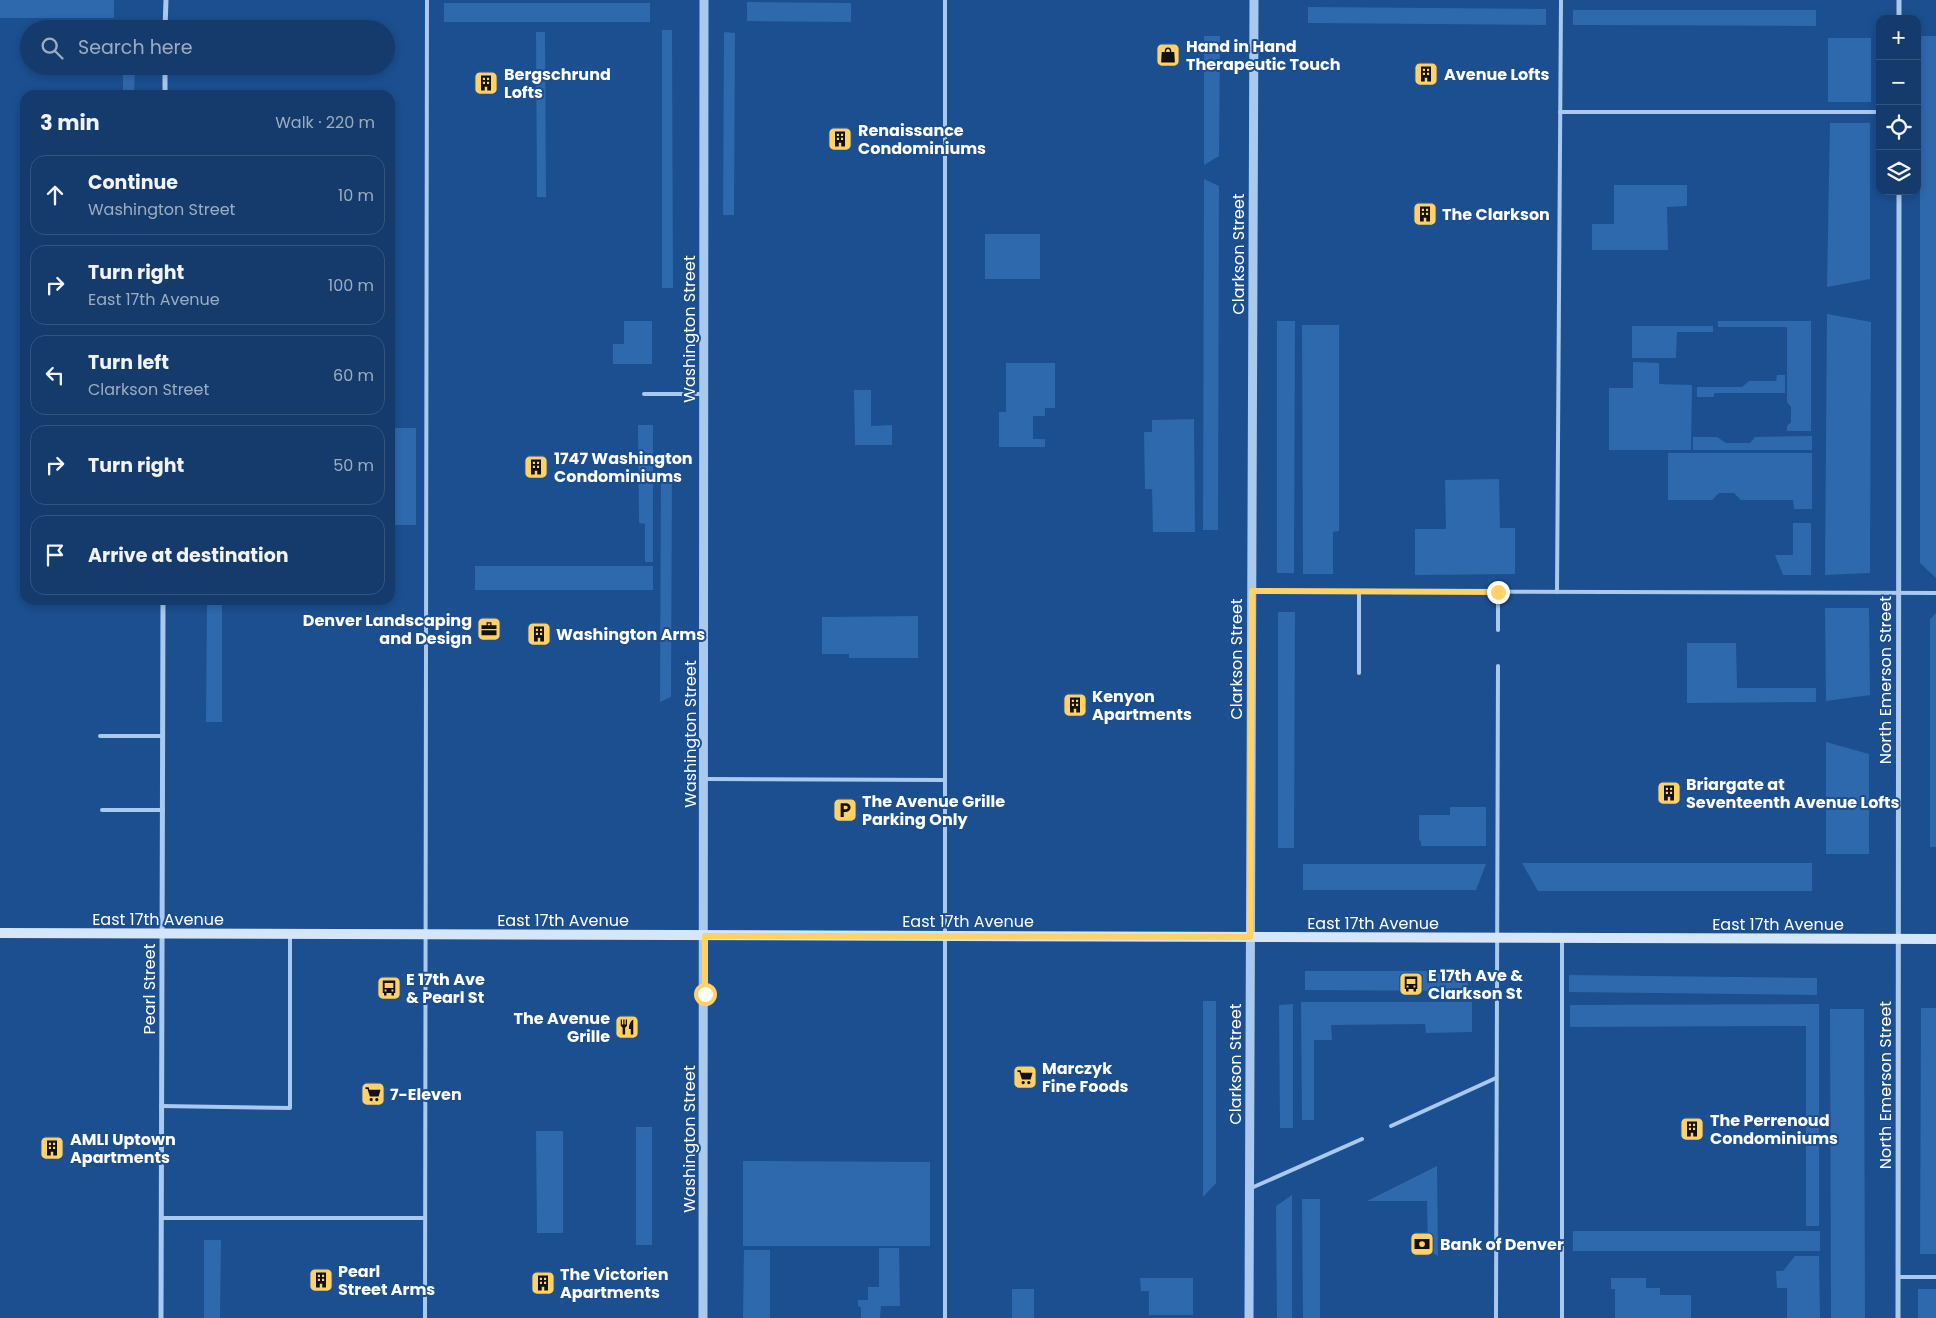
<!DOCTYPE html>
<html lang="en">
<head>
<meta charset="utf-8">
<style>
	body { margin:0; font-family:Poppins,sans-serif; background:#1d4271; color:#f1f3f6 }
	.controls { position:absolute; right:15px; top:15px; display:grid; overflow:hidden; border-radius:10px; box-shadow:0 2px 8px #0003 }
	.controls button { width:45px; height:45px; display:grid; place-items:center; padding:0; border:0; border-bottom:1px solid #33557e; background:#143b6b; color:#f1f3f6; font:25px sans-serif }
	.stop { position:absolute; width:15px; height:15px; margin:-11px; border:4px solid #ffd166; border-radius:50%; background:#fff }
	.stop.end { background:#ffd166; border-color:#fff; box-shadow:0 1px 5px #0008 }
	.list { margin:0; padding:0; list-style:none }
	h2 { display:flex; justify-content:space-between; align-items:center; height:65px; margin:0; padding:0 20px; font-size:21px }
	h2 small { font-size:16px; font-weight:400; color:#9dadc1 }
	.list li { display:grid; grid-template-columns:32px 1fr auto; gap:15px; align-items:center; box-sizing:border-box; height:80px; margin:0 10px 10px; padding:0 10px; border:1px solid #33557e; border-radius:15px }
	.list b { display:block; font-size:19px; white-space:nowrap }
	.list p { margin:0; font-size:16px; white-space:nowrap; color:#9dadc1 }
	.list em { font-size:16px; font-style:normal; color:#9dadc1 }
	.icon { flex:none; width:28px; height:28px; fill:none; stroke:currentColor; stroke-width:2; stroke-linecap:round; stroke-linejoin:round }
	.map { position:relative; flex:none; width:1936px; height:1318px; overflow:hidden }
	.search { position:absolute; background:#143b6b; box-shadow:0 2px 8px #0003; left:20px; top:20px; width:375px; height:55px; display:flex; align-items:center; gap:12px; box-sizing:border-box; padding:0 18px; border-radius:28px; color:#9dadc1; font-size:19px }
	.panel { position:absolute; background:#143b6b; box-shadow:0 2px 8px #0003; left:20px; top:90px; width:375px; height:515px; border-radius:15px }
	.map>svg:first-child { display:block }
	.green { fill:#2e69ad }
	.lines { fill:none; stroke-linecap:round; stroke-linejoin:round }
	.service { stroke:#a9c9ee; stroke-width:4 }
	.minor { stroke:#a9c9ee; stroke-width:5 }
	.tertiary { stroke:#a9c9ee; stroke-width:9 }
	.secondary { stroke:#d6e6fa; stroke-width:10 }
	.route { stroke:#ffd166; stroke-width:6 }
	.labels { text-anchor:middle; stroke-width:4; stroke-linejoin:round; paint-order:stroke }
	.poi-label { font-size:16px; font-weight:bold; fill:#fff; stroke:#1b4f8f; text-anchor:start }
	.street-label { font-size:16px; fill:#fff; stroke:#1b4f8f }
</style>
</head>
<body>
<div class="map">
<svg width="1936" height="1318" viewBox="0 0 1936 1318">
	<rect width="100%" height="100%" fill="#1b4f8f"/>
	<g class="green">
		<rect x="0" y="0" width="114" height="18"/>
		<path d="M747,2L851,3V22L747,21Z"/>
		<rect x="444" y="3" width="206" height="19"/>
		<path d="M1308,7L1546,9V25L1308,23Z"/>
		<path d="M1573,10H1816V26L1573,25Z"/>
		<path d="M662,30H672L673,288H662Z"/>
		<path d="M536,32H545L546,197H537Z"/>
		<path d="M724,32L735,33L734,215H723Z"/>
		<path d="M1204,36H1220L1219,156L1204,165Z"/>
		<path d="M1920,36H1936V578L1920,563Z"/>
		<rect x="1828" y="38" width="43" height="64"/>
		<path d="M123,66H135L134,95H123Z"/>
		<path d="M1830,123H1870V279L1827,287Z"/>
		<path d="M1204,179L1219,186L1218,530H1203Z"/>
		<path d="M1614,185H1687V206L1667,207L1668,250H1592V224H1614Z"/>
		<rect x="985" y="234" width="55" height="45"/>
		<path d="M1827,314L1871,322L1870,573L1825,575Z"/>
		<path d="M624,321H652V364H613V344H624Z"/>
		<path d="M1277,321H1295L1294,573H1277Z"/>
		<path d="M1718,321H1811V431H1787V426L1791,422V407L1787,402V327H1718Z"/>
		<path d="M1302,325H1339V531L1333,532V574H1303Z"/>
		<path d="M1632,326H1713V332H1677L1676,358H1632Z"/>
		<path d="M1633,362L1659,363V384L1692,385L1691,450H1609V388H1633Z"/>
		<path d="M1006,363H1055V408H1045V416H1033V439H1045V447H999V412H1006Z"/>
		<path d="M1777,375H1785V393H1714V397H1697V387H1742L1749,381H1776Z"/>
		<path d="M854,390H871V426L892,425V445H855Z"/>
		<path d="M1194,419L1195,532H1153L1152,489H1145L1144,432H1152V420Z"/>
		<path d="M638,425H653V562H645V524L639,523Z"/>
		<path d="M416,428V525H390V428Z"/>
		<path d="M1812,436V450H1693V437H1717L1726,443H1750L1755,437Z"/>
		<path d="M1668,453H1812V509H1794L1793,500H1741L1734,493H1719L1712,500H1668Z"/>
		<path d="M661,475H672L671,697L660,702Z"/>
		<path d="M1499,479L1500,528H1515V574L1415,575V529H1446L1445,480Z"/>
		<path d="M1793,523H1811V575H1783L1775,555H1793Z"/>
		<rect x="475" y="566" width="178" height="24"/>
		<path d="M207,600H222V722H206Z"/>
		<path d="M1825,608H1869L1870,695L1826,701Z"/>
		<path d="M1278,612H1295L1294,848H1278Z"/>
		<path d="M1936,613V847H1930V619Z"/>
		<path d="M918,616V658H849V654H822V617Z"/>
		<path d="M1687,643H1736L1737,688H1816V702L1687,703Z"/>
		<path d="M1826,742L1869,754V854H1826Z"/>
		<path d="M1450,807H1486V846H1421V841L1419,840V815H1450Z"/>
		<path d="M1522,863H1812V891H1538Z"/>
		<path d="M1303,864H1486L1476,890H1303Z"/>
		<path d="M1305,971H1468V991L1305,990Z"/>
		<path d="M1569,975L1817,978V995L1569,992Z"/>
		<path d="M1203,1001H1216V1183L1203,1197Z"/>
		<path d="M1301,1002H1472V1032L1426,1033L1425,1024L1331,1025L1332,1040H1314V1120H1302Z"/>
		<path d="M1293,1004V1128H1280L1279,1005Z"/>
		<path d="M1819,1004V1226H1806V1026L1570,1027V1005Z"/>
		<path d="M1921,1008H1936V1254H1920Z"/>
		<path d="M1830,1009H1864L1865,1318H1831Z"/>
		<rect x="636" y="1127" width="16" height="118"/>
		<path d="M536,1131H563V1233H537Z"/>
		<path d="M743,1161L930,1162V1246H743Z"/>
		<path d="M1437,1166L1438,1256L1428,1250L1427,1201H1367Z"/>
		<path d="M1292,1195V1318H1277L1276,1206Z"/>
		<path d="M1302,1199H1320V1318H1303Z"/>
		<rect x="1573" y="1231" width="247" height="20"/>
		<path d="M204,1240H221L220,1318H204Z"/>
		<path d="M879,1248H899L900,1306H881L880,1318H861V1307L858,1306V1300H868V1287H879Z"/>
		<path d="M744,1250H770V1318H743Z"/>
		<path d="M1795,1256H1819L1820,1318H1787V1288H1777L1776,1271H1783Z"/>
		<path d="M1140,1278H1193V1315H1149V1291H1141Z"/>
		<path d="M1611,1278H1646V1288H1660V1295H1691V1318H1615V1289H1611Z"/>
		<rect x="1012" y="1289" width="22" height="29"/>
		<rect x="1918" y="1289" width="18" height="29"/>
	</g>
	<g class="lines">
		<g class="service">
			<path d="M1560,112H1880"/>
			<path d="M644,394H704"/>
			<path d="M1252,591L1936,593"/>
			<path d="M1359,591V673"/>
			<path d="M1498,591V630"/>
			<path d="M1557,592L1561,0"/>
			<path d="M100,736H163"/>
			<path d="M705,779L945,780"/>
			<path d="M102,810H163"/>
			<path d="M161,1106L290,1108V934"/>
			<path d="M1391,1126L1496,1078"/>
			<path d="M1249,1189L1362,1139"/>
			<path d="M161,1218H425"/>
			<path d="M1898,1277H1936"/>
			<path d="M425,1318L427,0"/>
			<path d="M945,1318V0"/>
			<path d="M1496,1318L1498,666"/>
			<path d="M1562,1318V938"/>
		</g>
		<g class="minor">
			<path d="M1899,0V19"/>
			<path d="M165,29L166,0"/>
			<path d="M165,95V66"/>
			<path d="M161,1318L163,600"/>
			<path d="M1898,1318L1899,191"/>
		</g>
		<g class="tertiary">
			<path d="M703,1318L704,0"/>
			<path d="M1249,1318L1254,0"/>
		</g>
		<path class="secondary" d="M0,933L1936,939"/>
	</g>
	<g class="lines">
		<path class="route" d="M705,994V936L1250,937L1252,591L1498,592"/>
	</g>
	<defs>
		<g id="shop-square" transform="scale(1.25)"><rect x="-9" y="-9" width="18" height="18" rx="4" fill="#ffd166" stroke="#1b4f8f"/><path d="M-5-2.5h2.3a2.7 3.5 0 0 1 5.4 0H5L5.5 6h-11ZM-1.5-2.5h3a1.5 2.3 0 0 0-3 0Z" fill="#111"/></g>
		<g id="building-square" transform="scale(1.25)"><rect x="-9" y="-9" width="18" height="18" rx="4" fill="#ffd166" stroke="#1b4f8f"/><path d="M-4-6H4V6H1V3H-1V6H-4ZM-2.5-4.3h1.7v1.8h-1.7ZM.8-4.3h1.7v1.8H.8ZM-2.5-1h1.7V.8h-1.7ZM.8-1h1.7V.8H.8Z" fill="#111"/></g>
		<g id="office-square" transform="scale(1.25)"><rect x="-9" y="-9" width="18" height="18" rx="4" fill="#ffd166" stroke="#1b4f8f"/><path d="M-6-3h4V-5.5h4V-3h4V5H-6ZM-1-4.5V-3h2v-1.5ZM-6 0V1H6V0Z" fill="#111"/></g>
		<g id="parking-square" transform="scale(1.25)"><rect x="-9" y="-9" width="18" height="18" rx="4" fill="#ffd166" stroke="#1b4f8f"/><path d="M-3.5-5.5H1a3.5 3.5 0 0 1 0 7H-1V5.5H-3.5ZM-1-3.4V-.6H.8a1.4 1.4 0 0 0 0-2.8Z" fill="#111"/></g>
		<g id="bus-square" transform="scale(1.25)"><rect x="-9" y="-9" width="18" height="18" rx="4" fill="#ffd166" stroke="#1b4f8f"/><path d="M-5-6H5V4H4V6H2V4H-2V6H-4V4H-5ZM-3.5-4V0h7V-4ZM-3.5 1.2v1.5H-2V1.2ZM2 1.2v1.5H3.5V1.2Z" fill="#111"/></g>
		<g id="restaurant-square" transform="scale(1.25)"><rect x="-9" y="-9" width="18" height="18" rx="4" fill="#ffd166" stroke="#1b4f8f"/><path d="M-5-6h1v4h1v-4h1v4h1v-4h1v5L-1.5 .5V6h-2V.5L-5-1ZM5-6V6H3V1.5H1.5Q1.5-4 5-6Z" fill="#111"/></g>
		<g id="supermarket-square" transform="scale(1.25)"><rect x="-9" y="-9" width="18" height="18" rx="4" fill="#ffd166" stroke="#1b4f8f"/><path d="M-6-5.5h2.5l.6 2H6L4.5 2H-2.5L-4.4-4H-6ZM-1.5 3.2a1.3 1.3 0 1 0 .1 0ZM3 3.2a1.3 1.3 0 1 0 .1 0Z" fill="#111"/></g>
		<g id="bank-square" transform="scale(1.25)"><rect x="-9" y="-9" width="18" height="18" rx="4" fill="#ffd166" stroke="#1b4f8f"/><path d="M-6-4H6V4H-6ZM0-2.3a2.3 2.3 0 1 0 0 4.6a2.3 2.3 0 1 0 0-4.6Z" fill="#111"/></g>
	</defs>
	<g fill-rule="evenodd">
		<use href="#shop-square" x="1168" y="55"/>
		<use href="#building-square" x="1426" y="74"/>
		<use href="#building-square" x="486" y="83"/>
		<use href="#building-square" x="840" y="139"/>
		<use href="#building-square" x="1425" y="214"/>
		<use href="#building-square" x="536" y="467"/>
		<use href="#office-square" x="489" y="629"/>
		<use href="#building-square" x="539" y="634"/>
		<use href="#building-square" x="1075" y="705"/>
		<use href="#building-square" x="1669" y="793"/>
		<use href="#parking-square" x="845" y="810"/>
		<use href="#bus-square" x="1411" y="984"/>
		<use href="#bus-square" x="389" y="988"/>
		<use href="#restaurant-square" x="627" y="1027"/>
		<use href="#supermarket-square" x="1025" y="1077"/>
		<use href="#supermarket-square" x="373" y="1094"/>
		<use href="#building-square" x="1692" y="1129"/>
		<use href="#building-square" x="52" y="1148"/>
		<use href="#bank-square" x="1422" y="1244"/>
		<use href="#building-square" x="321" y="1280"/>
		<use href="#building-square" x="543" y="1283"/>
	</g>
	<g class="labels">
		<g class="poi-label">
			<text x="1186" y="52">Hand in Hand<tspan x="1186" dy="18">Therapeutic Touch</tspan></text>
			<text x="504" y="80">Bergschrund<tspan x="504" dy="18">Lofts</tspan></text>
			<text x="1444" y="80">Avenue Lofts</text>
			<text x="858" y="136">Renaissance<tspan x="858" dy="18">Condominiums</tspan></text>
			<text x="1442" y="220">The Clarkson</text>
			<text x="554" y="464">1747 Washington<tspan x="554" dy="18">Condominiums</tspan></text>
			<text x="472" y="626" text-anchor="end">Denver Landscaping<tspan x="472" dy="18">and Design</tspan></text>
			<text x="556" y="640">Washington Arms</text>
			<text x="1092" y="702">Kenyon<tspan x="1092" dy="18">Apartments</tspan></text>
			<text x="1686" y="790">Briargate at<tspan x="1686" dy="18">Seventeenth Avenue Lofts</tspan></text>
			<text x="862" y="807">The Avenue Grille<tspan x="862" dy="18">Parking Only</tspan></text>
			<text x="1428" y="981">E 17th Ave &amp;<tspan x="1428" dy="18">Clarkson St</tspan></text>
			<text x="406" y="985">E 17th Ave<tspan x="406" dy="18">&amp; Pearl St</tspan></text>
			<text x="610" y="1024" text-anchor="end">The Avenue<tspan x="610" dy="18">Grille</tspan></text>
			<text x="1042" y="1074">Marczyk<tspan x="1042" dy="18">Fine Foods</tspan></text>
			<text x="390" y="1100">7-Eleven</text>
			<text x="1710" y="1126">The Perrenoud<tspan x="1710" dy="18">Condominiums</tspan></text>
			<text x="70" y="1145">AMLI Uptown<tspan x="70" dy="18">Apartments</tspan></text>
			<text x="1440" y="1250">Bank of Denver</text>
			<text x="338" y="1277">Pearl<tspan x="338" dy="18">Street Arms</tspan></text>
			<text x="560" y="1280">The Victorien<tspan x="560" dy="18">Apartments</tspan></text>
		</g>
		<g class="street-label">
			<text transform="translate(1238 254) rotate(-90)" y="6">Clarkson Street</text>
			<text transform="translate(689 329) rotate(-90)" y="6">Washington Street</text>
			<text transform="translate(1236 659) rotate(-90)" y="6">Clarkson Street</text>
			<text transform="translate(1885 680) rotate(-90)" y="6">North Emerson Street</text>
			<text transform="translate(690 734) rotate(-90)" y="6">Washington Street</text>
			<text x="158" y="925">East 17th Avenue</text>
			<text x="563" y="926">East 17th Avenue</text>
			<text x="968" y="927">East 17th Avenue</text>
			<text x="1373" y="929">East 17th Avenue</text>
			<text x="1778" y="930">East 17th Avenue</text>
			<text transform="translate(149 989) rotate(-90)" y="6">Pearl Street</text>
			<text transform="translate(1235 1064) rotate(-90)" y="6">Clarkson Street</text>
			<text transform="translate(1885 1085) rotate(-90)" y="6">North Emerson Street</text>
			<text transform="translate(689 1139) rotate(-90)" y="6">Washington Street</text>
		</g>
	</g>
</svg>
<div class="controls">
<button>+</button>
<button>−</button>
<button><svg class="icon" aria-label="locate" viewBox="0 0 24 24"><circle cx="12" cy="12" r="6"/><path d="M12 2v4M12 18v4M2 12h4M18 12h4"/></svg></button>
<button><svg class="icon" aria-label="layers" viewBox="0 0 24 24"><path d="M12 4l9 5-9 5-9-5zM3 14l9 5 9-5"/></svg></button>
</div>
<div class="stop" style="left:705px;top:994px"></div>
<div class="stop end" style="left:1498px;top:592px"></div>
<div class="search"><svg class="icon" aria-label="search" viewBox="0 0 24 24"><circle cx="10" cy="10" r="6"/><path d="M15 15l6 6"/></svg>Search here</div>
<section class="panel">
<h2>3 min<small>Walk · 220 m</small></h2>
<ul class="list">
<li><svg class="icon" aria-label="ahead" viewBox="0 0 24 24"><path d="M12 20V5M6 11l6-6 6 6"/></svg><div><b>Continue</b><p>Washington Street</p></div><em>10 m</em></li>
<li><svg class="icon" aria-label="right" viewBox="0 0 24 24"><path d="M7 20v-9h11M14 6l5 5-5 5"/></svg><div><b>Turn right</b><p>East 17th Avenue</p></div><em>100 m</em></li>
<li><svg class="icon" aria-label="left" viewBox="0 0 24 24"><path d="M17 20v-9H6M10 6l-5 5 5 5"/></svg><div><b>Turn left</b><p>Clarkson Street</p></div><em>60 m</em></li>
<li><svg class="icon" aria-label="right" viewBox="0 0 24 24"><path d="M7 20v-9h11M14 6l5 5-5 5"/></svg><div><b>Turn right</b></div><em>50 m</em></li>
<li><svg class="icon" aria-label="arrive" viewBox="0 0 24 24"><path d="M6 21V4h12l-3 4 3 4H6"/></svg><div><b>Arrive at destination</b></div></li>
</ul>
</section>
</div>
</body>
</html>
